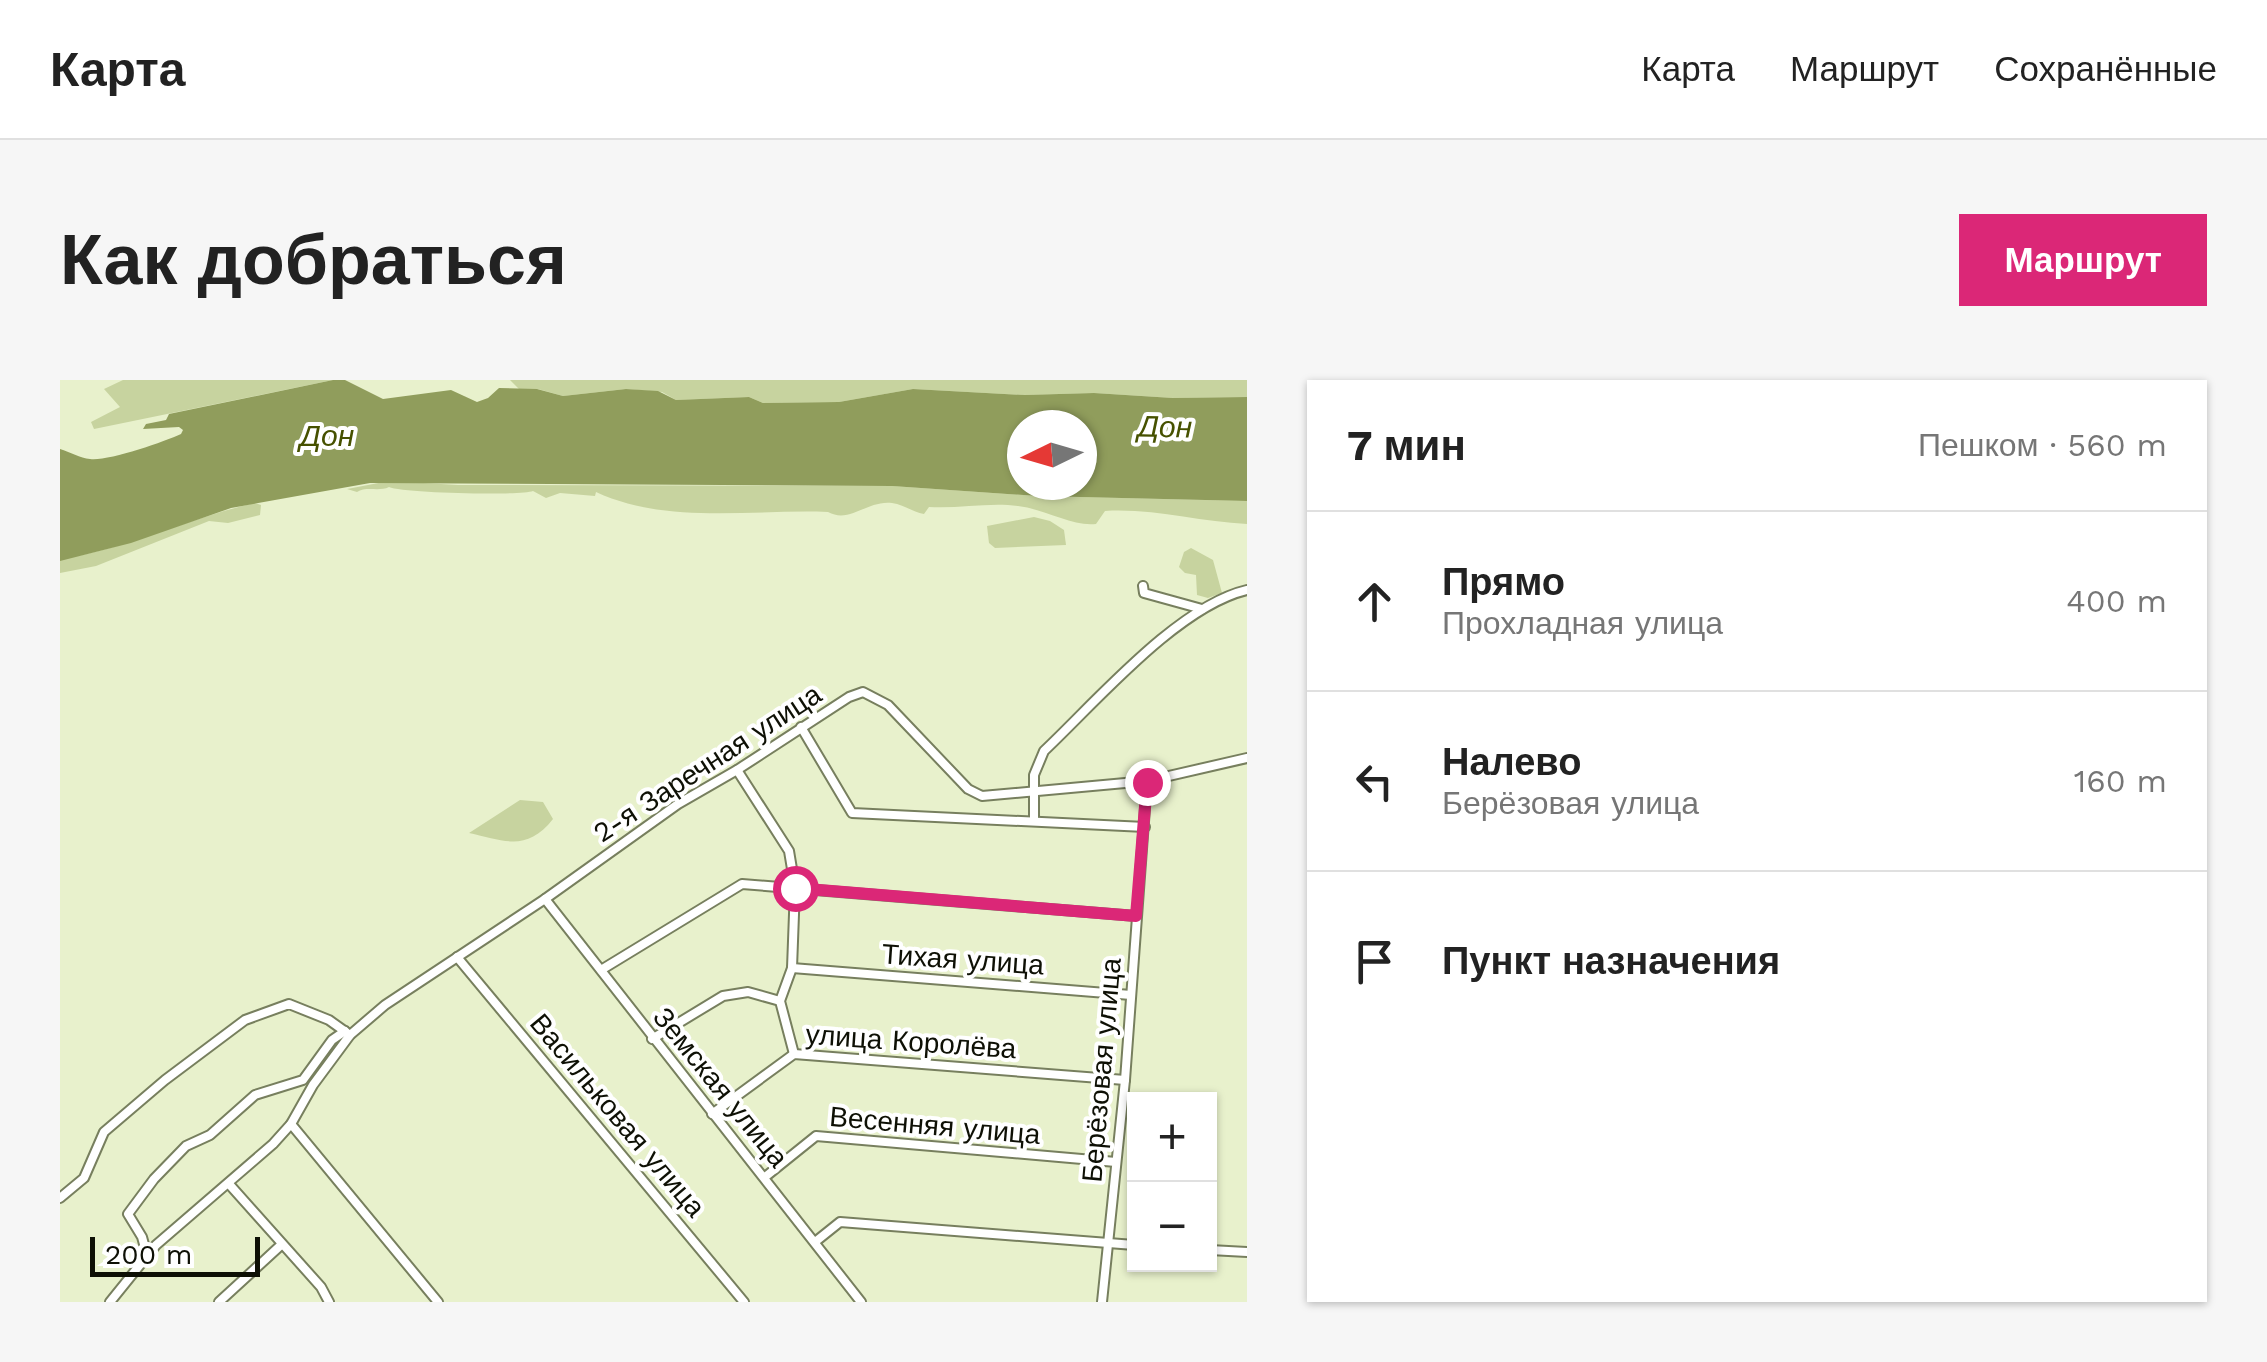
<!DOCTYPE html>
<html lang="ru">
<head>
<meta charset="utf-8">
<style>
	body { margin:0; font-family:"Work Sans",sans-serif; background:#f6f6f6; color:#222 }
	.controls { position:absolute; right:30px; bottom:30px; display:grid; overflow:hidden; border-radius:0px; box-shadow:0 2px 8px #0004 }
	.controls button { width:90px; height:90px; display:grid; place-items:center; padding:0; border:0; border-bottom:2px solid #e0e0e0; background:#fff; color:#222; font:50px sans-serif }
	.compass { position:absolute; left:947px; top:30px; width:90px; height:90px; border-radius:50%; background:#fff; box-shadow:0 2px 8px #0004; rotate:265deg }
	.scale { position:absolute; left:30px; bottom:25px; width:170px; box-sizing:border-box; padding-left:10px; border:5px solid #0e1005; border-top:0; font-size:28px; line-height:35px; white-space:nowrap; color:#0e1005; -webkit-text-stroke:8px #fff; paint-order:stroke }
	.stop { position:absolute; width:30px; height:30px; margin:-22px; border:8px solid #db2777; border-radius:50%; background:#fff }
	.stop.end { background:#db2777; border-color:#fff; box-shadow:0 2px 10px #0008 }
	.list { margin:0; padding:0; list-style:none }
	h2 { display:flex; justify-content:space-between; align-items:center; height:130px; margin:0; padding:0 40px; font-size:42px }
	h2 small { font-size:32px; font-weight:400; color:#767676 }
	.list li { display:grid; grid-template-columns:65px 1fr auto; gap:30px; align-items:center; box-sizing:border-box; height:180px; padding:0 40px; border-top:2px solid #e0e0e0 }
	.list b { display:block; font-size:38px; white-space:nowrap }
	.list p { margin:0; font-size:32px; white-space:nowrap; color:#767676 }
	.list em { font-size:32px; font-style:normal; color:#767676 }
	.icon { flex:none; width:55px; height:55px; fill:none; stroke:currentColor; stroke-width:2; stroke-linecap:round; stroke-linejoin:round }
	.map { position:relative; flex:none; width:1187px; height:922px; overflow:hidden; border-radius:0px }
	header { display:flex; align-items:center; gap:60px; box-sizing:border-box; height:140px; padding:0 50px; background:#fff; border-bottom:2px solid #e0e0e0 }
	header strong { font-size:48px }
	nav { display:flex; gap:55px; margin-inline-start:auto; font-size:35px }
	.intro { display:flex; align-items:center; justify-content:space-between; box-sizing:border-box; height:240px; padding:0 60px }
	h1 { margin:0; font-size:70px }
	.button { padding:25px 45px; border-radius:0px; background:#db2777; color:#fff; font-size:35px; font-weight:700 }
	main { display:flex; gap:60px; padding:0 60px }
	aside { flex:1; background:#fff; border-radius:0px; box-shadow:0 2px 8px #0004 }
	.map>svg:first-child { display:block }
	.green { fill:#c7d39f }
	.water { fill:#909d5c; fill-rule:evenodd }
	.lines { fill:none; stroke-linecap:round; stroke-linejoin:round }
	.minor-casing { stroke:#777f5e; stroke-width:12 }
	.minor { stroke:#fff; stroke-width:8 }
	.route { stroke:#db2777; stroke-width:12 }
	.labels { text-anchor:middle; stroke-width:8; stroke-linejoin:round; paint-order:stroke }
	.street-label { font-size:28px; fill:#0e1005; stroke:#fff }
	.water-label { font-size:30px; font-style:italic; fill:#465100; stroke:#fff }
</style>
</head>
<body>
<header>
<strong>Карта</strong>
<nav><a>Карта</a><a>Маршрут</a><a>Сохранённые</a></nav>
</header>
<div class="intro"><h1>Как добраться</h1><a class="button">Маршрут</a></div>
<main>
<div class="map">
<svg width="1187" height="922" viewBox="0 0 1187 922">
	<rect width="100%" height="100%" fill="#e8f1cc"/>
	<g class="green">
		<path d="M63,0H273L34,49L31,42L60,27L44,9Z"/>
		<path d="M450,0H1187V17L1113,18L1034,13L965,15L853,9L779,22L703,23L689,17L616,20L602,12L566,9L503,16L478,9H459Z"/>
		<path d="M329,101L398,105L832,106L978,116L1187,121V144C1140,142 1093,128 1045,131L1036,144C1013,147 985,129 958,126C929,122 898,129 869,127L864,134C852,132 843,124 832,123C807,120 790,144 768,132C692,129 607,145 536,112L535,116L500,113L486,118L473,111C460,116 342,113 329,107C319,112 306,106 297,112L287,109Z"/>
		<path d="M195,123L201,125L200,135L168,143L149,141L36,186L0,193V179C67,169 128,138 195,123Z"/>
		<path d="M974,137L990,141L1004,150L1006,165L935,168L929,163L927,146Z"/>
		<path d="M1131,168L1153,180L1162,213L1148,218L1137,215L1136,195L1125,193L1119,187L1124,172Z"/>
		<path d="M460,420L483,422L493,439C467,472 445,461 409,453Z"/>
	</g>
	<path class="water" d="M273,0H285L323,19L391,10L417,22L428,18L439,8L477,9L503,16L566,9L598,11L616,20L689,17L703,23L779,22L853,9L965,15L1034,13L1113,18L1187,17V121L978,116L832,106L310,103L171,128L71,163L0,181V69C10,72 20,78 30,79C45,82 104,62 121,54L123,50L119,47L83,49L86,44L106,40L109,34ZM962,45H1022V105H962Z"/>
	<g class="lines">
		<g class="minor-casing">
			<g id="minor">
				<path d="M1083,206L1084,213L1142,229"/>
				<path d="M741,347L792,433L1085,447"/>
				<path d="M677,390L729,471L735,507L732,588L720,621L734,674"/>
				<path d="M974,441V395L984,371C1036,322 1118,226 1187,210"/>
				<path d="M485,519L801,922"/>
				<path d="M397,577L684,922"/>
				<path d="M732,588L1071,615"/>
				<path d="M541,590L682,504L1076,536"/>
				<path d="M592,659L663,616L688,612L720,621"/>
				<path d="M652,734L734,674L1065,700"/>
				<path d="M231,744L378,922"/>
				<path d="M705,797L756,756L1056,782"/>
				<path d="M169,804L261,907L269,922"/>
				<path d="M0,818L24,798L44,752L105,700L185,640L229,624L269,640L290,655"/>
				<path d="M755,862L780,842L1074,865"/>
				<path d="M1150,870L1187,872"/>
				<path d="M87,875L82,857L68,834L94,799L126,766L150,755L195,715L243,700L272,660L285,651"/>
				<path d="M50,922L96,865L213,764L231,744L253,705L290,655L325,625L485,519L618,424L677,390L789,317L803,312L828,325L908,409L922,416L1087,401L1187,378"/>
				<path d="M159,922L221,865"/>
				<path d="M1042,922L1065,700L1087,401"/>
			</g>
		</g>
		<use href="#minor" class="minor"/>
	</g>
	<g class="lines">
		<path class="route" d="M735,508L1076,536L1087,402"/>
	</g>
	<g class="labels">
		<g class="street-label">
			<text transform="translate(647 383) rotate(-33)" y="10">2-я Заречная улица</text>
			<text transform="translate(903 579) rotate(4)" y="10">Тихая улица</text>
			<text transform="translate(851 661) rotate(4)" y="10">улица Королёва</text>
			<text transform="translate(1041 690) rotate(-85)" y="10">Берёзовая улица</text>
			<text transform="translate(661 707) rotate(51)" y="10">Земская улица</text>
			<text transform="translate(558 735) rotate(50)" y="10">Васильковая улица</text>
			<text transform="translate(875 745) rotate(5)" y="10">Весенняя улица</text>
		</g>
		<g class="water-label">
			<text transform="translate(1105 47) rotate(1)" y="10">Дон</text>
			<text x="267" y="66">Дон</text>
		</g>
	</g>
</svg>
<div class="controls">
<button>+</button>
<button>−</button>
</div>
<svg class="compass" viewBox="-18 -18 36 36"><path d="M0-13l5 13h-10z" fill="#e53935"/><path d="M0 13l5-13h-10z" fill="#767676"/></svg>
<div class="scale">200 m</div>
<div class="stop" style="left:735px;top:508px"></div>
<div class="stop end" style="left:1087px;top:402px"></div>
</div>
<aside>
<h2>7 мин<small>Пешком · 560 m</small></h2>
<ul class="list">
<li><svg class="icon" aria-label="ahead" viewBox="0 0 24 24"><path d="M12 20V5M6 11l6-6 6 6"/></svg><div><b>Прямо</b><p>Прохладная улица</p></div><em>400 m</em></li>
<li><svg class="icon" aria-label="left" viewBox="0 0 24 24"><path d="M17 20v-9H6M10 6l-5 5 5 5"/></svg><div><b>Налево</b><p>Берёзовая улица</p></div><em>160 m</em></li>
<li><svg class="icon" aria-label="arrive" viewBox="0 0 24 24"><path d="M6 21V4h12l-3 4 3 4H6"/></svg><div><b>Пункт назначения</b></div></li>
</ul>
</aside>
</main>
</body>
</html>
